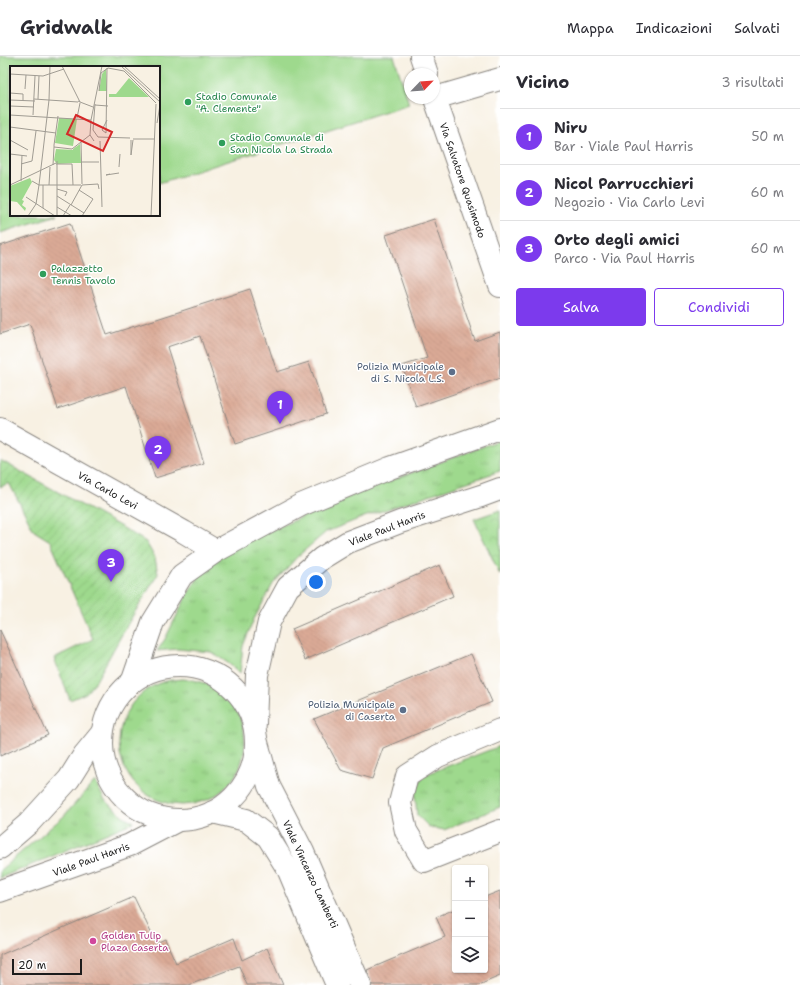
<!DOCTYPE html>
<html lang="it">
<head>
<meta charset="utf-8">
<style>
	body { margin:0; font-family:"Shantell Sans",sans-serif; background:#f7f7f7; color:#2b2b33 }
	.controls { position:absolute; right:12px; bottom:12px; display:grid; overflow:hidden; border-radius:4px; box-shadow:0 1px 3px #0004 }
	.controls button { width:36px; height:36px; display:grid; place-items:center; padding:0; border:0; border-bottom:1px solid #e1e1e2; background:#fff; color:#2b2b33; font:20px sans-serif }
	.compass { position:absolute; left:404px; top:12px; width:36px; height:36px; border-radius:50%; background:#fff; box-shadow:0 1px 3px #0004; rotate:65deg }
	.scale { position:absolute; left:12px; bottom:10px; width:70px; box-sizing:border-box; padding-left:4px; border:2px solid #1c1c1c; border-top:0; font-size:11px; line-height:14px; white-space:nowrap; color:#1c1c1c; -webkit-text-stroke:3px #fff; paint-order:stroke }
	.you { position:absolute; left:316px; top:526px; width:14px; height:14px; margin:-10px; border:3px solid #fff; border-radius:50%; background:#1a73e8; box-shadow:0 0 0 6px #1a73e833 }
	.badge { display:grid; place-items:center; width:26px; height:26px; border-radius:50%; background:#7c3aed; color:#fff; font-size:13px; font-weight:700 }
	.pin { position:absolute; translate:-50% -33px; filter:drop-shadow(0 1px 2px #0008) }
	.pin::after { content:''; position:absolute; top:21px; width:14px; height:12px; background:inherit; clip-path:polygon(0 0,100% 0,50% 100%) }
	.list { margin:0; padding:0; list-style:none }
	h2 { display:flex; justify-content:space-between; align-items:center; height:52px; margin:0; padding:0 16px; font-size:17px }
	h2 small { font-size:13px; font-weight:400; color:#7c7c81 }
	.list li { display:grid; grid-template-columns:26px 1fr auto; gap:12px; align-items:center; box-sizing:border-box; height:56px; padding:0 16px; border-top:1px solid #e1e1e2 }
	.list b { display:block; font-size:15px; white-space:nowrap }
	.list p { margin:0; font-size:13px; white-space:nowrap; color:#7c7c81 }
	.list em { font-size:13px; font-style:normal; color:#7c7c81 }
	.actions { display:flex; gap:8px; padding:12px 16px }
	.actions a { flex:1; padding:9px 0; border:1px solid #7c3aed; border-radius:4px; text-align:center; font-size:14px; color:#7c3aed }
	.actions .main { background:#7c3aed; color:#fff }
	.icon { flex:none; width:22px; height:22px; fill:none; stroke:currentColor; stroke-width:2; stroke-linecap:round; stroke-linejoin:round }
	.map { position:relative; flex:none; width:500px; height:929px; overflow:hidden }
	header { display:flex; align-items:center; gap:24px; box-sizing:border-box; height:56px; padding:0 20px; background:#fff; border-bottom:1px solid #e1e1e2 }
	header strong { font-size:19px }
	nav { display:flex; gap:22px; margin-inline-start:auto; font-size:14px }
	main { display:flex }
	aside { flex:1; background:#fff }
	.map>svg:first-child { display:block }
	.grass { fill:url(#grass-tufts); stroke:#5d7a54 }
	.park { fill:url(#park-crowns); stroke:#5d7a54 }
	.garden { fill:url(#garden-furrows); stroke:#5d7a54 }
	.pitch { fill:#9ed98d; stroke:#5d7a54 }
	.building { fill:url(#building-back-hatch) }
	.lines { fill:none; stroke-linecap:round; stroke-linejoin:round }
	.street-casing { stroke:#8a8680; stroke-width:24 }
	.secondary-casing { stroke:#8a8680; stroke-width:24 }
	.street { stroke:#fff; stroke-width:22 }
	.secondary { stroke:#fff; stroke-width:22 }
	.leisure-dot { fill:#2e9e5b; stroke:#fff; stroke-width:1.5 }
	.service-dot { fill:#5c6f8a; stroke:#fff; stroke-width:1.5 }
	.hotel-dot { fill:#d1479c; stroke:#fff; stroke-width:1.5 }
	.labels { text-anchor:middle; stroke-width:3; stroke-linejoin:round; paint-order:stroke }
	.leisure-label { font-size:10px; fill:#27864d; stroke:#fff; text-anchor:start }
	.street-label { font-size:10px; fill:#1c1c1c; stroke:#fff }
	.service-label { font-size:10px; fill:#4e5e75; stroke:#fff; text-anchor:end }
	.hotel-label { font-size:10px; fill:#b23c85; stroke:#fff; text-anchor:start }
	.inset-road { fill:none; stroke:#a09c93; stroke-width:1 }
	.view { fill:#d62828; fill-opacity:0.15; stroke:#d62828; stroke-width:2 }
	.inset-edge { fill:none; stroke:#1c1c1c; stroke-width:2 }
</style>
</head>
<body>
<header>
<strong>Gridwalk</strong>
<nav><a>Mappa</a><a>Indicazioni</a><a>Salvati</a></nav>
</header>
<main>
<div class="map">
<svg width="500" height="929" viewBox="0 0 500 929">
	<defs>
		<pattern id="grass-tufts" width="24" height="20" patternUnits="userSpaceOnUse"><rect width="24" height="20" fill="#9ed98d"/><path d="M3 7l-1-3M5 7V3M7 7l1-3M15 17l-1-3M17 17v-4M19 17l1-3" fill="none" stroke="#88ba79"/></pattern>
		<pattern id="park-crowns" width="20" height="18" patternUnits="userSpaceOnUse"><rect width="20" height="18" fill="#9ed98d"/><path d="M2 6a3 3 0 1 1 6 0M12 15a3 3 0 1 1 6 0" fill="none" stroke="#88ba79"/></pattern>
		<pattern id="garden-furrows" width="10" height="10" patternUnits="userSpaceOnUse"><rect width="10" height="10" fill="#9ed98d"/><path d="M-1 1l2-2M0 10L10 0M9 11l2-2" fill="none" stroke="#88ba79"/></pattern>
		<pattern id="building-back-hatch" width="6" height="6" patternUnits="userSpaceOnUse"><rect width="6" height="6" fill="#dbaa96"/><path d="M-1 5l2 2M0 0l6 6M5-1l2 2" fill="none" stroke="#bb9281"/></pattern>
	</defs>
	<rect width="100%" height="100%" fill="#fff"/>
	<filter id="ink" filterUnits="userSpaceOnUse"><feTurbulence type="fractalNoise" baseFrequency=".025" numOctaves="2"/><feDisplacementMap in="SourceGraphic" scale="8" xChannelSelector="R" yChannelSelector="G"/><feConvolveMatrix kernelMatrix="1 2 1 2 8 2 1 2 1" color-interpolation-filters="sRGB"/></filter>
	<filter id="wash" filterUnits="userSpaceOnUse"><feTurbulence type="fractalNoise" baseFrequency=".012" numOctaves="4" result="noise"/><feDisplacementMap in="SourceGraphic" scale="16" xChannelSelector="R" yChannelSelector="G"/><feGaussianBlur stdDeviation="0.9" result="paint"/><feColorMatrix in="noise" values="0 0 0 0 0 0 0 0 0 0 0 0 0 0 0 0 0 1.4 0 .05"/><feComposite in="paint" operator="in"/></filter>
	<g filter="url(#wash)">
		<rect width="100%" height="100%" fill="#f8f1e3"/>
		<g class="grass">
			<path d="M500,384V415L364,461L326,476L297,501L273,528L254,563L243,590L240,617L228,607L211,596L177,593L157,595L165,583L187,539L201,517L234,490L368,433Z"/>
			<circle cx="182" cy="686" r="63"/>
			<path d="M500,690V751L444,774L429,771L417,759L415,739L421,723L427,718Z"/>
			<path d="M95,725L104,743L123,760L134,766L0,822V814L63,761Z"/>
		</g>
		<path class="park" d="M500,454V519L474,463Z"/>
		<path class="garden" d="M0,404L125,473L146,486L155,502L158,518L129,566L96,625L86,637L70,644L54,602L93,583L50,485L34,475L9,427L0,431Z"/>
		<path class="pitch" d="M0,0H394L409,48L159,127V11H11V159H57L0,177Z"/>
		<g id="blocks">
			<g class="building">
				<path d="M434,163L475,285L500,276V322L416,351L402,310L427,302L386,179Z"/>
				<path d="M70,167L107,279L250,233L277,316L309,306L326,358L235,388L200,280L167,291L204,407L155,422L126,330L58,353L30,268L0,278V190Z"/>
				<path d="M440,509L453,540L305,604L292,573Z"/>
				<path d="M0,574L48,679L0,700Z"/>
				<path d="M471,598L492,646L383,692L372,723L341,714L314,663Z"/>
				<path d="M500,835V920L479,929H372L371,924L367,914L445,881L436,861L455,853V914H485V841Z"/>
				<path d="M134,841L156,887L165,883L176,907L234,882L242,904L267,892L283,929H247L239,910L189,929H0V899Z"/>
			</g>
		</g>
	</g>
	<g filter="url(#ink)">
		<use href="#blocks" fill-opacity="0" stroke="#8a8680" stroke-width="1"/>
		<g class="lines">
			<g class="street-casing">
				<g id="street">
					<path d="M421,0L427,18"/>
					<path d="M434,40L500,230"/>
					<path d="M435,42L500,23"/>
					<path d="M0,373L184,476L216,495"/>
					<path d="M500,674L438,700L407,720L400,747L406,775L424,805L500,775"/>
					<path d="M256,683L269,730L303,796L360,929"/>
					<path d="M213,756L246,764L268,781L289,815L337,929"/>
				</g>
			</g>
			<g class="secondary-casing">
				<g id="secondary">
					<circle cx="179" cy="687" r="77"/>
					<path d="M133,624L153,566L182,519L216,495L301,449L390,412L500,373"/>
					<path d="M255,667L257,619L269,566L288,531L322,502L348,486L400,466L481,440L500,433"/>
					<path d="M0,792L29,767L69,723L84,699L102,677"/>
					<path d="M0,835L130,789L178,764"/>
				</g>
			</g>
			<use href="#street" class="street"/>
			<use href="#secondary" class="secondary"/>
		</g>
	</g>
	<g class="leisure-dot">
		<circle cx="188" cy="46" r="4"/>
		<circle cx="222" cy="87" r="4"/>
		<circle cx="43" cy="218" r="4"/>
	</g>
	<g class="service-dot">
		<circle cx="452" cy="316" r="4"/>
		<circle cx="403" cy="654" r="4"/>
	</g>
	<circle class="hotel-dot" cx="93" cy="885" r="4"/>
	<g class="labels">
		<g class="leisure-label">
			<text x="196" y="44">Stadio Comunale<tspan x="196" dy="12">"A. Clemente"</tspan></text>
			<text x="230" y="85">Stadio Comunale di<tspan x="230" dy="12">San Nicola La Strada</tspan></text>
			<text x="51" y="216">Palazzetto<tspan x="51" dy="12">Tennis Tavolo</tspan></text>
		</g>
		<g class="street-label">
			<text transform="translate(463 124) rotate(71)" y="4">Via Salvatore Quasimodo</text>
			<text transform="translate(108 434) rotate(29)" y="4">Via Carlo Levi</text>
			<text transform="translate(387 472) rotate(-21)" y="4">Viale Paul Harris</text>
			<text transform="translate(91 803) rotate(-20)" y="4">Viale Paul Harris</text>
			<text transform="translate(311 818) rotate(65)" y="4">Viale Vincenzo Lamberti</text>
		</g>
		<g class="service-label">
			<text x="444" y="314">Polizia Municipale<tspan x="444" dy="12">di S. Nicola L.S.</tspan></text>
			<text x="395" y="652">Polizia Municipale<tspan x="395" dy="12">di Caserta</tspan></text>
		</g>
		<g class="hotel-label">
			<text x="101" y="883">Golden Tulip<tspan x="101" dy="12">Plaza Caserta</tspan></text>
		</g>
	</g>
	<g transform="translate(10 10)">
		<rect width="150" height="150" fill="#f8f1e3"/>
		<path d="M96,3L97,25H89L92,8ZM119,12L139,31H99V28H106ZM70,78L71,97H63V83ZM20,112L22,116L12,134L14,135L12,139L16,142L15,145L7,136L0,135V120Z" fill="#9ed98d"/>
		<path d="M49,52L67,53L63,80L45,77ZM46,83L63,84V97L47,98L44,94Z" fill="#9ed98d"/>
		<path class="inset-road" d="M52,0L70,36L68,35M111,0L150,36M114,0L150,33M98,2L114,5L146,37M0,8L33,10L54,3M15,23L16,9M89,25L91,7L98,2M0,27L13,28V35M24,33L68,36M28,33L29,10M0,34L25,35M70,36L83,41M85,38L83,64L88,71M85,39L98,40M0,40L24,41M0,49L81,54M23,49L25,10M67,52L70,37M147,57L150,39M0,61L46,67M96,67L97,2M96,67L92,64L97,54M88,71L120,72M123,73H145M0,74L18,84M121,74V89L123,74M84,75L80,69L81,54L92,0M90,75L92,141M71,76L72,118M44,79V81L62,83L80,69M44,79L48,50M0,88L17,90M47,95V150M71,96H89M11,98L22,95L26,65M46,98H62L63,119M43,99L44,81M109,101L110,88M100,108L96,109L109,107M11,115L12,89M22,115L29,119H71M0,119L46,97M33,119V142M39,119L40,101M72,119L88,118L89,123M47,123L57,126L55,130M69,124L83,133M47,130L74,147M16,131L45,150M61,139L72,119M47,141L62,150M18,150L26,138L29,119L39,34L40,0M53,150L60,139M72,150L83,133M141,150L146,38"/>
		<path class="view" d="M66,49L102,66L93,85L57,68Z"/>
		<rect width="150" height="150" class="inset-edge"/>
	</g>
</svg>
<div class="controls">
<button>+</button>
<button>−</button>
<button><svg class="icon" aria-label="layers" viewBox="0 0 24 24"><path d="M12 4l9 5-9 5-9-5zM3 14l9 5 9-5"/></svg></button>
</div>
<svg class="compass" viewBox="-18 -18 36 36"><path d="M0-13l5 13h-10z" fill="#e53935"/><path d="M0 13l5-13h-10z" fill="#7c7c81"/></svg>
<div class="scale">20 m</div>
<div class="you"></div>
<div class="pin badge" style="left:280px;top:368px">1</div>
<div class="pin badge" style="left:158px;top:413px">2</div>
<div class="pin badge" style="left:111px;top:526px">3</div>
</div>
<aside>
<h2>Vicino<small>3 risultati</small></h2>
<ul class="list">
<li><span class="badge">1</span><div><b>Niru</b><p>Bar · Viale Paul Harris</p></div><em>50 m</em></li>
<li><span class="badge">2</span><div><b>Nicol Parrucchieri</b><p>Negozio · Via Carlo Levi</p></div><em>60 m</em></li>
<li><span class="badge">3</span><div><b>Orto degli amici</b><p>Parco · Via Paul Harris</p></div><em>60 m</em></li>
</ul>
<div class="actions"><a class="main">Salva</a><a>Condividi</a></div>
</aside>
</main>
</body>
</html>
